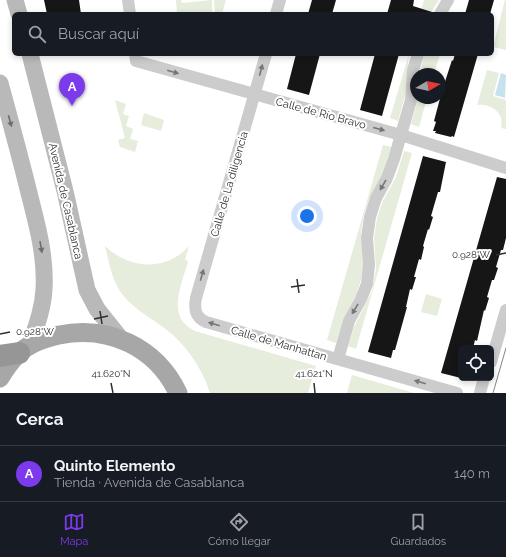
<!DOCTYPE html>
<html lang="es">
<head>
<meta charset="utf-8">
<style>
	body { margin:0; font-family:Raleway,sans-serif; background:#242831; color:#f1f3f6 }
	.controls { position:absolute; right:12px; bottom:12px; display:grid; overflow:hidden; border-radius:6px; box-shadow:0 2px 6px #0003 }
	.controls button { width:36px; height:36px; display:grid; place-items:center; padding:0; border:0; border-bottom:1px solid #363941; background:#171b24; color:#f1f3f6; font:20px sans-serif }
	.compass { position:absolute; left:410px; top:68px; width:36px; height:36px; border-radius:50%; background:#171b24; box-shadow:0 2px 6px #0003; rotate:81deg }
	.you { position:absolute; left:307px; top:216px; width:14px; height:14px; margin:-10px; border:3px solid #fff; border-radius:50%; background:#1a73e8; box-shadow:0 0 0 6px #1a73e833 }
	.badge { display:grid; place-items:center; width:26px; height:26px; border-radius:50%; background:#7c3aed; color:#fff; font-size:13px; font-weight:700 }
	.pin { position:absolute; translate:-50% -33px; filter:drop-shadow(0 1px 2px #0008) }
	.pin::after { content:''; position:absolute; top:21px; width:14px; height:12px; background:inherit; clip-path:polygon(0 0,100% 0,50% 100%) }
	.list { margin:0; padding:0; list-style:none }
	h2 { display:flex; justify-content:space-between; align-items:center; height:52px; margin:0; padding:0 16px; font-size:17px }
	h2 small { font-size:13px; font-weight:400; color:#9ea1a6 }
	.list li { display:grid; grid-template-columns:26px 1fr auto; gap:12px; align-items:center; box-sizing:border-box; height:56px; padding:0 16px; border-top:1px solid #363941 }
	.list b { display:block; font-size:15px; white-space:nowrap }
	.list p { margin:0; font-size:13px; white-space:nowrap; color:#9ea1a6 }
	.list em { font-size:13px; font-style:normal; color:#9ea1a6 }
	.icon { flex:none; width:22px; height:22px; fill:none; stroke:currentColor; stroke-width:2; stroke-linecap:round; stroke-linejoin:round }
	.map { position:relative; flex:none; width:506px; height:393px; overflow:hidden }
	.search { position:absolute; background:#171b24; box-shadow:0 2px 6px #0003; left:12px; right:12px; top:12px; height:44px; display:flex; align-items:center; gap:10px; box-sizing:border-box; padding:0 14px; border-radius:6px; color:#9ea1a6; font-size:15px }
	.sheet { height:108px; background:#171b24 }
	nav { display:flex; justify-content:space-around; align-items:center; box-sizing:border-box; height:56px; border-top:1px solid #363941; background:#171b24; font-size:11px; color:#9ea1a6 }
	nav a { display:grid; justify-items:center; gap:2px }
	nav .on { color:#7c3aed }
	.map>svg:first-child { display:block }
	.green { fill:#e6eddc }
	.water { fill:#c7e2ed }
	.building { fill:#161616 }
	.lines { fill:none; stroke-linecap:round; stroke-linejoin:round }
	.street { stroke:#ccc; stroke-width:12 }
	.secondary { stroke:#b9b9b9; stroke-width:17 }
	.primary { stroke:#a7a7a7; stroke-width:19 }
	.highway { stroke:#969696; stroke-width:22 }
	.tram { stroke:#848484; stroke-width:1 }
	.oneway { fill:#767676 }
	.oneway2 { fill:#6d6d6d }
	.ticks { fill:none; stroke:#2f2f2f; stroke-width:1.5 }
	.labels { text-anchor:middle; stroke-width:4; stroke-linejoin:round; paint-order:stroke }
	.street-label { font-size:11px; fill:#2f2f2f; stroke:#fff }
	.ticks-label { font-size:10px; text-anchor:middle; fill:#2f2f2f; stroke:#fff; stroke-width:4; stroke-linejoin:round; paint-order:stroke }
</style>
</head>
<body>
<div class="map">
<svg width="506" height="393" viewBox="0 0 506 393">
	<rect width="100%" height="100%" fill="#fff"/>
	<g class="green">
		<path d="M176,0H181L182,3L212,0V14H177Z"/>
		<path d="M214,0H226L222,14H215Z"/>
		<path d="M424,0H439L430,14H420Z"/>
		<path d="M505,0H506V50L493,47Z"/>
		<path d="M409,54L405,96L398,121L390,118Z"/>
		<path d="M424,54H440L434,74H420Z"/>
		<path d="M487,70L499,73L493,96L506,100V129L501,128C505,113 491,103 477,105Z"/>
		<path d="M418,98H427L419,127L411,124Z"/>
		<path d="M115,100L126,104L123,114L129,116L126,126L133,129L130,139L138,141L135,152L120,147L118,140L125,138Z"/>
		<path d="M144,113L164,120L161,131L141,125Z"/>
		<path d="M383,145L391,147L384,171L369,199L364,214L361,232L363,267L361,280L356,295L343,320L336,343L327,340Z"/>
		<path d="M404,151L412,153L356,349L348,346L354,327L372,291L376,269L374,238L377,218L383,201L396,177Z"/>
		<path d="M105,246C129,269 166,272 189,246L185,260L188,261C182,285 165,317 195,331L316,366L308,393H210C202,367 183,340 160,325C146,315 133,308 122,294C112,280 109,263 105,246Z"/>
		<path d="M426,294L442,299L437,316L421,312Z"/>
		<path d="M352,375L414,393H347Z"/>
	</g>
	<path class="water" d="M501,73L506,75L505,98L495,95Z"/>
	<g class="building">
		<path d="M44,0H79L81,14H47Z"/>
		<path d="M312,0H336L332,14H308Z"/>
		<path d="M391,0H414L413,6L432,12V14H387Z"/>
		<path d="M469,0H494L490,14H465Z"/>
		<path d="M296,54H320L309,95L287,89Z"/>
		<path d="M375,54H399L382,116L360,110Z"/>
		<path d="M455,54H478L454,137L452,136L451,137L435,133L436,131H433L436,122L434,121L442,91L452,60L453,61Z"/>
		<path d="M423,156L446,162L440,192H438L431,216L433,217L429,230L428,229L423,246L424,247L421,260L419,259L414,277H416L412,290L410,289L406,307H407L395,350H393L391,358L368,352Z"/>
		<path d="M497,177L506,179V238L503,250H501L496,267L498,268L494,280H492L487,297L489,298L485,311L484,310L477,341L475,340L473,348H461V378L441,373Z"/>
	</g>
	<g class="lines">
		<g class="street">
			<path d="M128,0L130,14"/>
			<path d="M276,14L280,0"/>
			<path d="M440,14L448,0"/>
			<path d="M135,54L136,61L401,135L506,168"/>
			<path d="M266,54L196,298C194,309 195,317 206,322L457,393"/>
			<path d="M338,359L349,321L361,299L367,284L369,265L367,238L370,217L376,198L387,178L394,159L411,100L413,70L418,54"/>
			<path d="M491,362L506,310"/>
			<path d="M480,393L484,378"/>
		</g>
		<g class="secondary">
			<path d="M15,0L19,14"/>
			<path d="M30,54L65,191L87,290L97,309L121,339"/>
			<path d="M0,83C10,120 20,156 29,193C37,224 46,257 44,289C43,309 36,327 30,345"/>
		</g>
		<path class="primary" d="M0,378C5,369 11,361 18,354C28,344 46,338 59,335C109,325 156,347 178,393"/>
		<path class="highway" d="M0,356L19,353"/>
		<path class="tram" d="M493,393L506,348"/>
	</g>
	<defs><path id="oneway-solid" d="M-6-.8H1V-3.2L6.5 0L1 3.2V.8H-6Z"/></defs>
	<g class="oneway">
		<use href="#oneway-solid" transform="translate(261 70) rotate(-75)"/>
		<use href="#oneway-solid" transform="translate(173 72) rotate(16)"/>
		<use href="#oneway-solid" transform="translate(379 129) rotate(15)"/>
		<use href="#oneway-solid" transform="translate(383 185) rotate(120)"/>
		<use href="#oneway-solid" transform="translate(202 275) rotate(-74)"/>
		<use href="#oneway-solid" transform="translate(355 309) rotate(121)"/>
		<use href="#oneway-solid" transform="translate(214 324) rotate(-164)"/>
		<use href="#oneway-solid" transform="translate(420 382) rotate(-164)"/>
	</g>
	<g class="oneway2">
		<use href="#oneway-solid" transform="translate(10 121) rotate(75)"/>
		<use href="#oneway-solid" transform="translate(41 247) rotate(80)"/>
	</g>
	<path class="ticks" d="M496,255L506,253M297,279L299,293M291,287L305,285M100,311L102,324M94,319L108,316M0,334L10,332M111,383L113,393M314,383L315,393"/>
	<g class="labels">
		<g class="street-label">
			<text transform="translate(321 113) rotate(15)" y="4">Calle de Río Bravo</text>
			<text transform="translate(229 184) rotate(-74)" y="4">Calle de La diligencia</text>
			<text transform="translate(66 201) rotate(77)" y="4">Avenida de Casablanca</text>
			<text transform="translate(279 343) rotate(16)" y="4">Calle de Manhattan</text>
		</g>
	</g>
	<g class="ticks-label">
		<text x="471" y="258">0.928°W</text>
		<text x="35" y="335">0.928°W</text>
		<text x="111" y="377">41.620°N</text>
		<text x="314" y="377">41.621°N</text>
	</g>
</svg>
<div class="controls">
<button><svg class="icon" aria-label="locate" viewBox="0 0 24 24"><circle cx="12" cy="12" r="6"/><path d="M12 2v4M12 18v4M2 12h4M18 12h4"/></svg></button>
</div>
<svg class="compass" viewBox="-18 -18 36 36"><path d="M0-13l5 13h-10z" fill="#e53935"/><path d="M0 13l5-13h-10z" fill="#9ea1a6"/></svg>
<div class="you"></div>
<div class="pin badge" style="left:72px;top:106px">A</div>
<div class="search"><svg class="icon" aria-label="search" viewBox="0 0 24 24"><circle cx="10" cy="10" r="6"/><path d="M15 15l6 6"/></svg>Buscar aquí</div>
</div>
<section class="sheet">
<h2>Cerca<small></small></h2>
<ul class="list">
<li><span class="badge">A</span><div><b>Quinto Elemento</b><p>Tienda · Avenida de Casablanca</p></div><em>140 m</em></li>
</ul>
</section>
<nav>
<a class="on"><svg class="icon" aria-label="map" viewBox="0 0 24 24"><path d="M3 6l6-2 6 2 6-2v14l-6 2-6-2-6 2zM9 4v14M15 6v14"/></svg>Mapa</a>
<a><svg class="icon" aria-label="directions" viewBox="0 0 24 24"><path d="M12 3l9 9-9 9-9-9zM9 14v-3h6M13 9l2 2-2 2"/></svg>Cómo llegar</a>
<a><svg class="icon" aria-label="saved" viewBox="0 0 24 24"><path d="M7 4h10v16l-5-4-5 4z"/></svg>Guardados</a>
</nav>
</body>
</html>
